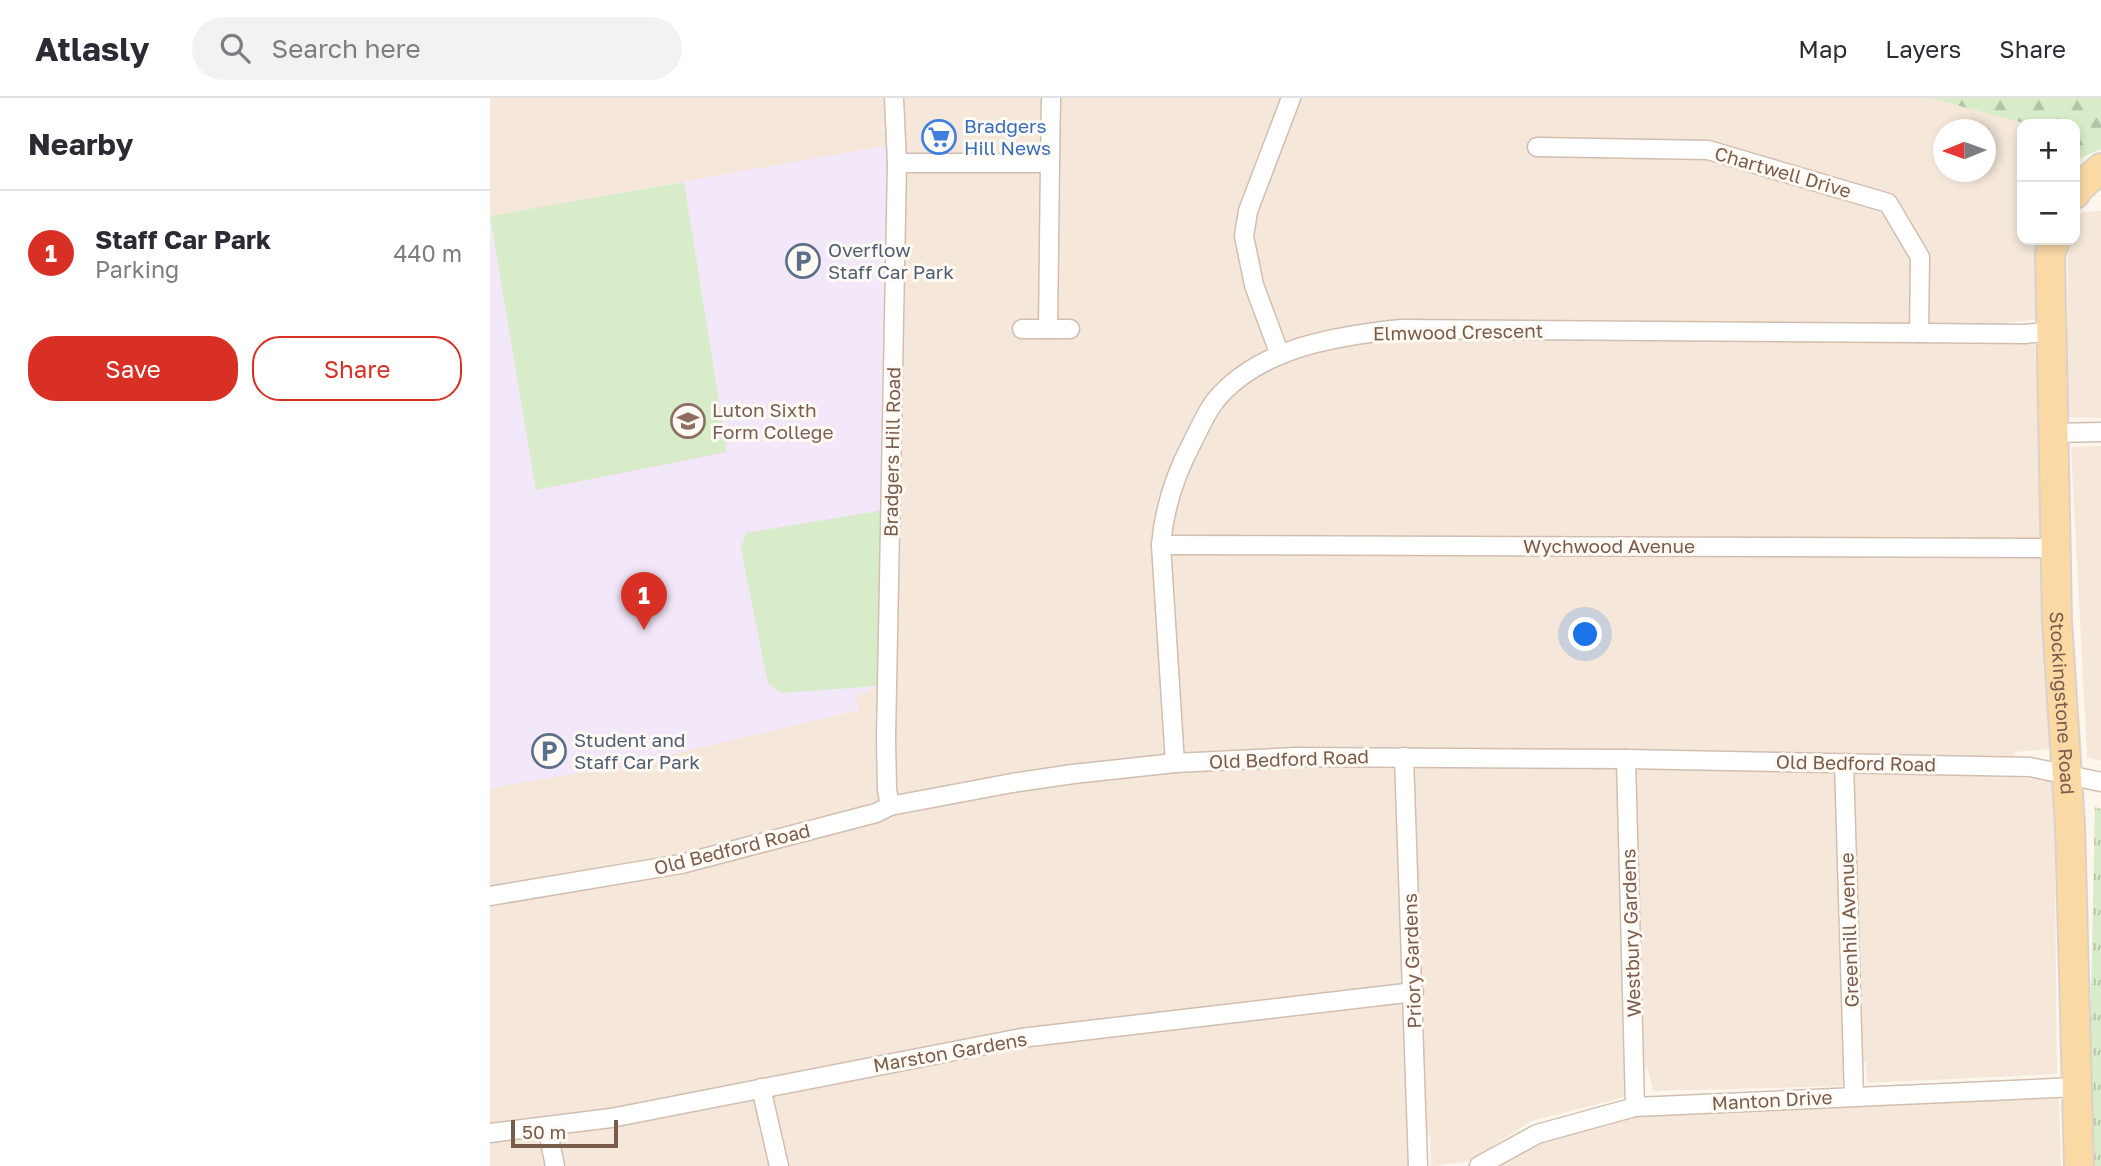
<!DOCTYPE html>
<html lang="en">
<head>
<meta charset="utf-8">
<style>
	body { margin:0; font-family:"Golos Text",sans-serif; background:#f2f2f3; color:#2b2b33 }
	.controls { position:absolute; right:21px; top:21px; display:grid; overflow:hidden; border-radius:14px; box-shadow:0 4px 10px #0003 }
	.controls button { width:63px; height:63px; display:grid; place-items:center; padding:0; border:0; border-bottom:2px solid #e1e1e2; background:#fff; color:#2b2b33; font:35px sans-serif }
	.compass { position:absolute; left:1443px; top:21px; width:63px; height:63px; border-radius:50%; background:#fff; box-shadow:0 4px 10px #0003; rotate:269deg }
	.scale { position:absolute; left:21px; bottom:18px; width:107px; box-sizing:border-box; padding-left:7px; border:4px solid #7a5c4d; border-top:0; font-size:19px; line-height:24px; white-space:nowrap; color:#7a5c4d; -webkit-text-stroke:5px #fffaf3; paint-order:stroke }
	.you { position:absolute; left:1096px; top:537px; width:24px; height:24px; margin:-18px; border:5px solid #fff; border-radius:50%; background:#1a73e8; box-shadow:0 0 0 10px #1a73e833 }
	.badge { display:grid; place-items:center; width:46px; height:46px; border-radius:50%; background:#d93025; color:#fff; font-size:23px; font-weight:700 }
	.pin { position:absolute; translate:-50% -58px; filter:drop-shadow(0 2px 4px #0008) }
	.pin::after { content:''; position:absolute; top:37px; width:24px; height:21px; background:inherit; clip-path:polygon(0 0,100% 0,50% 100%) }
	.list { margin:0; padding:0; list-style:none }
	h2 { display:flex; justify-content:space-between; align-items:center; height:91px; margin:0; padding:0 28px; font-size:30px }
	h2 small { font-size:23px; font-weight:400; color:#7c7c81 }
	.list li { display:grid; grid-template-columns:46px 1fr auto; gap:21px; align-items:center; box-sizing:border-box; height:126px; padding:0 28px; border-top:2px solid #e1e1e2 }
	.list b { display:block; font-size:26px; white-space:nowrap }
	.list p { margin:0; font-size:23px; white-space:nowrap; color:#7c7c81 }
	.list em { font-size:23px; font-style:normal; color:#7c7c81 }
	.actions { display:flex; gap:14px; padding:21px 28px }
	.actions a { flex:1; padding:16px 0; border:2px solid #d93025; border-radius:28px; text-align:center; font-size:24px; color:#d93025 }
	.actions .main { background:#d93025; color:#fff }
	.icon { flex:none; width:38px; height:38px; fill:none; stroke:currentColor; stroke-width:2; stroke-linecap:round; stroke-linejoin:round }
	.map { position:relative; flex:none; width:1611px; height:1068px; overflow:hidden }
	header { display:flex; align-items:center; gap:42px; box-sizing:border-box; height:98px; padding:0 35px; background:#fff; border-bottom:2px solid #e1e1e2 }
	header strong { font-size:33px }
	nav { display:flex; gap:38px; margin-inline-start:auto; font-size:24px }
	.search { width:490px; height:63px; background:#f2f2f3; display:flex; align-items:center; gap:18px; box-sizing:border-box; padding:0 24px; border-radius:38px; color:#7c7c81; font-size:26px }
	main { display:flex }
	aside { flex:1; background:#fff }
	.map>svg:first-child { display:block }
	.residential { fill:#f5e8da; fill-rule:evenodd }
	.education { fill:#f3e8fa }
	.grass { fill:#d8ecc9 }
	.forest { fill:url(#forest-firs) }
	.park { fill:url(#park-tufts) }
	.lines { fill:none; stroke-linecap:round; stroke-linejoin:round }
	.street-casing { stroke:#d1beb0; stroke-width:21 }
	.primary-casing { stroke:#dad1cd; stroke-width:32 }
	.street { stroke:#fff; stroke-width:18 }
	.primary { stroke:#fbd9a5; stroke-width:28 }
	.labels { text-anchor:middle; stroke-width:6; stroke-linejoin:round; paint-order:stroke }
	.shop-label { font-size:19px; fill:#366cbe; stroke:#fffaf3; text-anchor:start }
	.street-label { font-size:19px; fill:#7a5c4d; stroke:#fffaf3 }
	.service-label { font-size:19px; fill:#4e5e75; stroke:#fffaf3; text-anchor:start }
	.education-label { font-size:19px; fill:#785e54; stroke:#fffaf3; text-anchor:start }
</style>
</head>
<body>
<header>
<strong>Atlasly</strong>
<div class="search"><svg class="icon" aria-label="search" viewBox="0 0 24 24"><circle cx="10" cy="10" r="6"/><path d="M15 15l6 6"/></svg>Search here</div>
<nav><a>Map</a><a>Layers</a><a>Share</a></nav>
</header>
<main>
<aside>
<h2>Nearby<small></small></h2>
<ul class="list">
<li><span class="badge">1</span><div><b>Staff Car Park</b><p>Parking</p></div><em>440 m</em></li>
</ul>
<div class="actions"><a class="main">Save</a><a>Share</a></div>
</aside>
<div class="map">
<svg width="1611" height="1068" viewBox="0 0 1611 1068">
	<defs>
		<pattern id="forest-firs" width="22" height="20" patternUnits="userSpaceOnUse" patternTransform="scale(1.75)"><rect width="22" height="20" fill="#d8ecc9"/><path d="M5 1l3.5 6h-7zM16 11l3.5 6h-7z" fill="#b4c2a5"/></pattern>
		<pattern id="park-tufts" width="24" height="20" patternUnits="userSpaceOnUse" patternTransform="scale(1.75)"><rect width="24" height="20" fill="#d8ecc9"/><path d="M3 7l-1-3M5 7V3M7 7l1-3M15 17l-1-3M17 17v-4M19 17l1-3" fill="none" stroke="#b4c2a5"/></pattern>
	</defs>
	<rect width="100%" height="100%" fill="#fdf6ec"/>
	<g class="residential">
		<path d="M0,0H1440L1537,26H1532V142H1560L1549,221L1515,225L1517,244L1545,247L1553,395L1560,651L1525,654L1527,679L1564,684L1567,976L1377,985L1376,964L1354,966V988L1163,993L1158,970L1139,971L1135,999L1042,1023L979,1063L945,1068H941L940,1038L920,1040V1068H0ZM1454,32H1496V74H1454Z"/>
		<path d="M1611,113V320L1577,319L1578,151L1581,142H1585V131L1591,114Z"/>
		<path d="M1611,348V663L1597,659L1581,349Z"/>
		<path d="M1569,1000L1571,1068H1007L1049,1044L1149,1016Z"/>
	</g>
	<path class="education" d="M400,47L389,588L366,598L369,612L141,666L0,690V118Z"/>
	<g class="grass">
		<path d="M194,84L237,354L46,392L0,118Z"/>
		<path d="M394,412L389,588L290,595L278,585L251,451L256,435Z"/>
	</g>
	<path class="forest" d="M1440,0H1611V51L1591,60L1585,51V26H1537Z"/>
	<path class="park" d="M1605,709L1611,711V1068H1602L1599,992Z"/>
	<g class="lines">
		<g class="street-casing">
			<g id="street">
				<path d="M1047,49L1218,52L1398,105L1430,159L1429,235"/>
				<path d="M407,65H560L558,231"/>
				<path d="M560,65L561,0"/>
				<path d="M532,231H580"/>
				<path d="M790,257L764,187L754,138L758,113L801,0"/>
				<path d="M1564,335L1611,334"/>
				<path d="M671,447L1566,450"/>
				<path d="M914,659L928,1068"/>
				<path d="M1136,661L1145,1009"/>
				<path d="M685,665L671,447C674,411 685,377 702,345C709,331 716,315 725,303C769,249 847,238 911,231L1429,235L1535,236L1562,233"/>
				<path d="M1354,665L1364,998"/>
				<path d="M400,708L397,692L396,640L407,65L404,0"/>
				<path d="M0,798L191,766L386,715L400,708L522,685L583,676L685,665L805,659L1136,661L1540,669L1611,684"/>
				<path d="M271,990L289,1068"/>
				<path d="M57,1029L65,1068"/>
				<path d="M0,1035L121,1020L531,940L924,894"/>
				<path d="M989,1068L1047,1036L1145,1009L1586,989"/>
			</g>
		</g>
		<g class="primary-casing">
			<g id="primary">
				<path d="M1585,96L1590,89L1611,70"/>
				<path id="s1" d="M1565,142L1560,156L1567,522L1580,727L1589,1068"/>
			</g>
		</g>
		<use href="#street" class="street"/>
		<use href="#primary" class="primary"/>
	</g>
	<defs>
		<g id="supermarket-ring" transform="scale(1.75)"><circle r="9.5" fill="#fffaf3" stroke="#3f7fe0" stroke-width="1.5"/><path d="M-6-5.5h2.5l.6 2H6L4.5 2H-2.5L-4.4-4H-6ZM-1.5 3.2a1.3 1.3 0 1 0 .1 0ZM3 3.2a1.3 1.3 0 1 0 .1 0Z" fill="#3f7fe0"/></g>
		<g id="parking-ring" transform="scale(1.75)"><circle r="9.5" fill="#fffaf3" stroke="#5c6f8a" stroke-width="1.5"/><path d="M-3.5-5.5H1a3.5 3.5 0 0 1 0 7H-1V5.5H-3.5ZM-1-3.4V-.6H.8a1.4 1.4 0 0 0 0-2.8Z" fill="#5c6f8a"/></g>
		<g id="university-ring" transform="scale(1.75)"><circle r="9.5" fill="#fffaf3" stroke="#8d6e63" stroke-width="1.5"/><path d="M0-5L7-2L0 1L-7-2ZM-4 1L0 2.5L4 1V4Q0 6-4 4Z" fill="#8d6e63"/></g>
	</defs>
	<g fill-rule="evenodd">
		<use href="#supermarket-ring" x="449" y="39"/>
		<use href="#parking-ring" x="313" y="163"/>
		<use href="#university-ring" x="198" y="323"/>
		<use href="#parking-ring" x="59" y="653"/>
	</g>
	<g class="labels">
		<g class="shop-label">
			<text x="474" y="35">Bradgers<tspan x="474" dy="22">Hill News</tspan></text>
		</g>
		<g class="street-label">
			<text transform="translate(1293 74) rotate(16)" y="7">Chartwell Drive</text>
			<text transform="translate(968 234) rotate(-1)" y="7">Elmwood Crescent</text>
			<text transform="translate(402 354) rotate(-89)" y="7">Bradgers Hill Road</text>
			<text x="1119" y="455">Wychwood Avenue</text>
			<text dy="7" stroke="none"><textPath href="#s1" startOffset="464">Stockingstone Road</textPath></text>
			<text transform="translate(799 661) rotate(-2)" y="7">Old Bedford Road</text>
			<text transform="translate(1366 665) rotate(1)" y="7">Old Bedford Road</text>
			<text transform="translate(242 751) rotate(-14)" y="7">Old Bedford Road</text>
			<text transform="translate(1359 832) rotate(-92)" y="7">Greenhill Avenue</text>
			<text transform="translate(1141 835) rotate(-92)" y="7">Westbury Gardens</text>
			<text transform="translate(922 863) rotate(-92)" y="7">Priory Gardens</text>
			<text transform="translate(460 954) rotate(-10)" y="7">Marston Gardens</text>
			<text transform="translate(1282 1002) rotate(-3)" y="7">Manton Drive</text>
		</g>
		<g class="service-label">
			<text x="338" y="159">Overflow<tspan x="338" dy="22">Staff Car Park</tspan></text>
			<text x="84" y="649">Student and<tspan x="84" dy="22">Staff Car Park</tspan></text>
		</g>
		<g class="education-label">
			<text x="222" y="319">Luton Sixth<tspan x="222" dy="22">Form College</tspan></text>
		</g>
	</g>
</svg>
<div class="controls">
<button>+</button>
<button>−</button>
</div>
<svg class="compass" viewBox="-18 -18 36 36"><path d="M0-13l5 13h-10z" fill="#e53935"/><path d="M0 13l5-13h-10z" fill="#7c7c81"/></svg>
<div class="scale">50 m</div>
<div class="you"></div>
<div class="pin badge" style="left:154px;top:532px">1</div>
</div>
</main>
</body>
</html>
